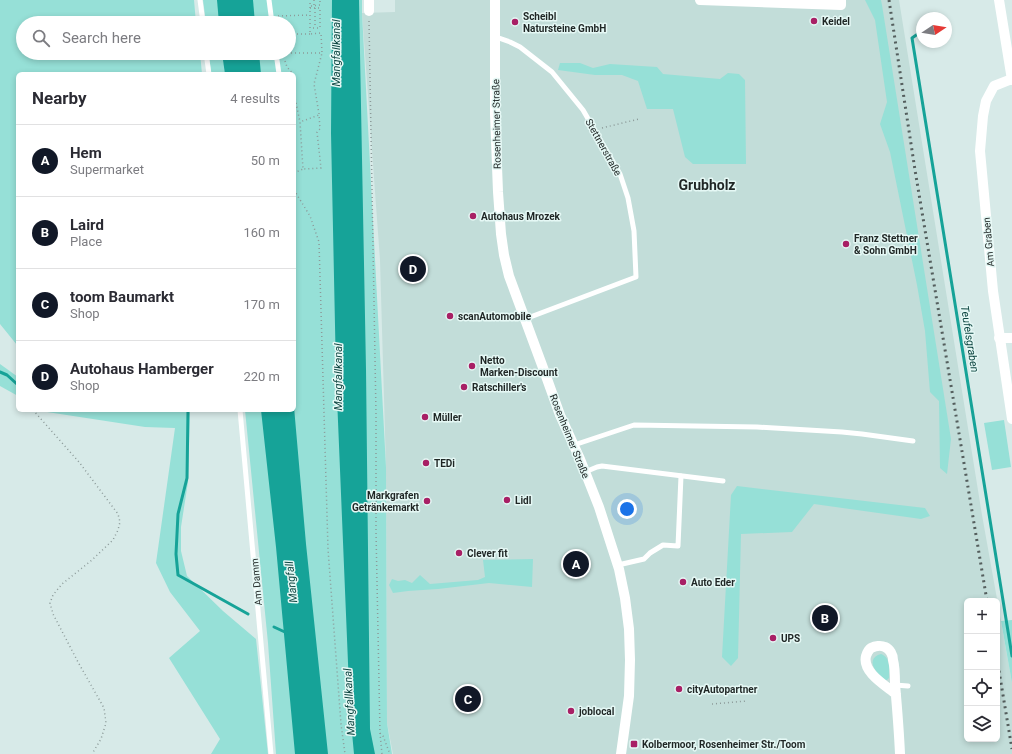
<!DOCTYPE html>
<html lang="en">
<head>
<meta charset="utf-8">
<style>
	body { margin:0; font-family:Roboto,sans-serif; background:#f7f7f7; color:#2b2b33 }
	.controls { position:absolute; right:12px; bottom:12px; display:grid; overflow:hidden; border-radius:6px; box-shadow:0 2px 6px #0003 }
	.controls button { width:36px; height:36px; display:grid; place-items:center; padding:0; border:0; border-bottom:1px solid #e1e1e2; background:#fff; color:#2b2b33; font:20px sans-serif }
	.compass { position:absolute; left:916px; top:12px; width:36px; height:36px; border-radius:50%; background:#fff; box-shadow:0 2px 6px #0003; rotate:78deg }
	.you { position:absolute; left:627px; top:509px; width:14px; height:14px; margin:-10px; border:3px solid #fff; border-radius:50%; background:#1a73e8; box-shadow:0 0 0 6px #1a73e833 }
	.badge { display:grid; place-items:center; width:26px; height:26px; border-radius:50%; background:#111827; color:#fff; font-size:13px; font-weight:700 }
	.pin { position:absolute; translate:-50% -50%; border:2px solid #fff; box-shadow:0 1px 4px #0006 }
	.list { margin:0; padding:0; list-style:none }
	h2 { display:flex; justify-content:space-between; align-items:center; height:52px; margin:0; padding:0 16px; font-size:17px }
	h2 small { font-size:13px; font-weight:400; color:#7c7c81 }
	.list li { display:grid; grid-template-columns:26px 1fr auto; gap:12px; align-items:center; box-sizing:border-box; height:72px; padding:0 16px; border-top:1px solid #e1e1e2 }
	.list b { display:block; font-size:15px; white-space:nowrap }
	.list p { margin:0; font-size:13px; white-space:nowrap; color:#7c7c81 }
	.list em { font-size:13px; font-style:normal; color:#7c7c81 }
	.icon { flex:none; width:22px; height:22px; fill:none; stroke:currentColor; stroke-width:2; stroke-linecap:round; stroke-linejoin:round }
	.map { position:relative; flex:none; width:1012px; height:754px; overflow:hidden }
	.search { position:absolute; background:#fff; box-shadow:0 2px 6px #0003; left:16px; top:16px; width:280px; height:44px; display:flex; align-items:center; gap:10px; box-sizing:border-box; padding:0 14px; border-radius:22px; color:#7c7c81; font-size:15px }
	.panel { position:absolute; background:#fff; box-shadow:0 2px 6px #0003; left:16px; top:72px; width:280px; height:340px; border-radius:6px }
	.map>svg:first-child { display:block }
	.built { fill:#c2ddd9; fill-rule:evenodd }
	.green { fill:#96e0d7 }
	.water { fill:#16a398 }
	.lines { fill:none; stroke-linecap:round; stroke-linejoin:round }
	.stream { stroke:#16a398; stroke-width:3 }
	.path { stroke:#8c9a99; stroke-width:1.5; stroke-dasharray:1 3; stroke-linecap:butt }
	.service { stroke:#fff; stroke-width:5 }
	.minor { stroke:#fff; stroke-width:10 }
	.rail { stroke:#545e5d; stroke-width:3; stroke-dasharray:2 4; stroke-linecap:butt }
	.poi-dot { fill:#a81f65; stroke:#e5f8f5; stroke-width:1.5 }
	.labels { text-anchor:middle; stroke-width:3; stroke-linejoin:round; paint-order:stroke }
	.poi-label { font-size:10px; font-weight:bold; fill:#1f2625; stroke:#e5f8f5; text-anchor:start }
	.street-label { font-size:10px; fill:#1f2625; stroke:#e5f8f5 }
	.water-label { font-size:11px; font-style:italic; fill:#0d4540; stroke:#e5f8f5 }
	.district-label { font-size:14px; font-weight:bold; fill:#1f2625; stroke:#e5f8f5 }
</style>
</head>
<body>
<div class="map">
<svg width="1012" height="754" viewBox="0 0 1012 754">
	<rect width="100%" height="100%" fill="#d7eae8"/>
	<path class="built" d="M395,0H899L982,515L1012,683V754H393L387,723L386,467L380,260L362,13L395,12ZM967,601H997V739H967Z"/>
	<g class="green">
		<path d="M0,0H194L196,23H23V53H200L202,74H18V351L17,345L0,324Z"/>
		<path d="M203,0H362V13L386,467L387,723L392,754H276L268,643L245,410H294V74H211L209,53H289V23H206Z"/>
		<path d="M865,0H881L882,5L951,439L947,474L940,468L939,401L930,392L925,331L917,285L890,152L880,124L887,102L875,20Z"/>
		<path d="M560,63H580L593,68L610,64L657,67L663,74L720,79L728,73L739,74L745,80L746,164H693L685,157L673,109H647L638,81L622,75H595L558,70Z"/>
		<path d="M0,364L18,377V396L0,386Z"/>
		<path d="M40,410H190L188,482L181,527V551L187,576L223,611L256,639L268,754H211L220,739L169,658L200,631L170,592L156,563L175,428L145,427L47,412Z"/>
		<path d="M1004,420L1011,467L992,470L984,423Z"/>
		<path d="M737,486L925,508L930,516L921,519L814,504L792,532L741,534L738,658L731,666L722,657L731,495Z"/>
		<path d="M533,559L532,587L489,583L438,589L408,591L393,593L389,585L392,579L398,581L405,580L412,583L420,575L430,584L478,580L485,577L483,560Z"/>
		<path d="M1012,620V683L1001,621Z"/>
		<path d="M881,654C891,658 889,668 889,678L887,680H885C882,677 878,674 876,671C870,663 872,656 881,654Z"/>
	</g>
	<g class="water">
		<path d="M217,0H253L255,23H219Z"/>
		<path d="M332,0H359L366,369L370,729L375,754H354L350,711L336,373L331,133Z"/>
		<path d="M222,53H259L261,74H225Z"/>
		<path d="M294,407L306,544L328,754H295L276,547L261,410H294Z"/>
	</g>
	<g class="lines">
		<g class="stream">
			<path d="M922,31L912,38L1012,656"/>
			<path d="M0,372L7,375L18,385"/>
			<path d="M188,410L187,478L178,514L176,554L178,575L248,614"/>
			<path d="M274,627L287,633"/>
		</g>
		<g class="path">
			<path d="M314,0V5"/>
			<path d="M311,6L320,5V0"/>
			<path d="M310,8H320V28H310"/>
			<path d="M315,8V28"/>
			<path d="M278,16L310,15"/>
			<path d="M369,21L376,414V531L380,733L382,754"/>
			<path d="M289,34H310"/>
			<path d="M283,53H322L321,33L310,34V0"/>
			<path d="M285,61L287,67L293,74"/>
			<path d="M294,87L295,98L300,122L303,169L321,168L317,132L320,129L319,115L300,122"/>
			<path d="M319,114L314,84L322,53"/>
			<path d="M602,128L639,119"/>
			<path d="M294,173L303,169"/>
			<path d="M294,186V190L310,216L319,242L328,549L341,724L345,754"/>
			<path d="M33,410L79,462L118,514L120,522L118,530L113,540L92,560L62,584L53,595L50,603L53,614L78,662L104,708L106,723L101,739L92,754"/>
			<path d="M712,704L747,701"/>
			<path d="M380,733L383,736L390,754"/>
		</g>
		<g class="service">
			<path d="M200,0L203,23"/>
			<path d="M269,0L272,23"/>
			<path d="M496,37L510,42L520,47L552,72L583,110L620,174L628,198L634,231L636,277L525,319"/>
			<path d="M206,53L209,74"/>
			<path d="M276,53L279,74"/>
			<path d="M240,410L271,754"/>
			<path d="M574,445L634,425L757,427L842,432L862,434L913,441"/>
			<path d="M585,472L597,467L602,466L723,481"/>
			<path d="M618,565L644,559L650,553L663,545L678,546L681,476"/>
			<path d="M895,685L908,686"/>
		</g>
		<g class="minor">
			<path d="M369,0V11"/>
			<path d="M495,0V114L498,192L501,234L504,255L509,276L542,365L560,415L580,459L599,507L619,569L625,598L629,629L630,660L629,696L621,754"/>
			<path d="M700,0L841,5V0"/>
			<path d="M999,0L1012,80"/>
			<path d="M1012,79L994,86L986,101L983,116L980,151L993,291L1012,419"/>
			<path d="M999,338H1012"/>
			<path d="M896,694C885,685 862,672 866,656C867,653 868,650 871,648C875,646 881,645 885,647C890,649 893,655 893,660C895,667 895,676 895,684C897,707 899,731 900,754"/>
		</g>
		<g class="rail">
			<path d="M889,0L915,170L987,601"/>
			<path d="M997,659L1012,749"/>
		</g>
	</g>
	<g class="poi-dot">
		<circle cx="814" cy="21" r="4"/>
		<circle cx="515" cy="22" r="4"/>
		<circle cx="473" cy="216" r="4"/>
		<circle cx="846" cy="244" r="4"/>
		<circle cx="450" cy="316" r="4"/>
		<circle cx="472" cy="366" r="4"/>
		<circle cx="464" cy="387" r="4"/>
		<circle cx="425" cy="417" r="4"/>
		<circle cx="426" cy="463" r="4"/>
		<circle cx="507" cy="500" r="4"/>
		<circle cx="427" cy="501" r="4"/>
		<circle cx="459" cy="553" r="4"/>
		<circle cx="683" cy="582" r="4"/>
		<circle cx="773" cy="638" r="4"/>
		<circle cx="679" cy="689" r="4"/>
		<circle cx="571" cy="711" r="4"/>
		<rect x="630" y="740" width="8" height="8" rx="2"/>
	</g>
	<g class="labels">
		<g class="poi-label">
			<text x="523" y="20">Scheibl<tspan x="523" dy="12">Natursteine GmbH</tspan></text>
			<text x="822" y="25">Keidel</text>
			<text x="481" y="220">Autohaus Mrozek</text>
			<text x="854" y="242">Franz Stettner<tspan x="854" dy="12">&amp; Sohn GmbH</tspan></text>
			<text x="458" y="320">scanAutomobile</text>
			<text x="480" y="364">Netto<tspan x="480" dy="12">Marken-Discount</tspan></text>
			<text x="472" y="391">Ratschiller's</text>
			<text x="433" y="421">Müller</text>
			<text x="434" y="467">TEDi</text>
			<text x="419" y="499" text-anchor="end">Markgrafen<tspan x="419" dy="12">Getränkemarkt</tspan></text>
			<text x="515" y="504">Lidl</text>
			<text x="467" y="557">Clever fit</text>
			<text x="691" y="586">Auto Eder</text>
			<text x="781" y="642">UPS</text>
			<text x="687" y="693">cityAutopartner</text>
			<text x="579" y="715">joblocal</text>
			<text x="642" y="748">Kolbermoor, Rosenheimer Str./Toom</text>
		</g>
		<g class="street-label">
			<text transform="translate(496 124) rotate(-91)" y="4">Rosenheimer Straße</text>
			<text transform="translate(604 147) rotate(61)" y="4">Stettnerstraße</text>
			<text transform="translate(988 242) rotate(-95)" y="4">Am Graben</text>
			<text transform="translate(570 436) rotate(68)" y="4">Rosenheimer Straße</text>
			<text transform="translate(256 582) rotate(-95)" y="4">Am Damm</text>
		</g>
		<g class="water-label">
			<text transform="translate(336 53) rotate(-90)" y="4">Mangfallkanal</text>
			<text transform="translate(970 339) rotate(81)" y="4">Teufelsgraben</text>
			<text transform="translate(338 377) rotate(-90)" y="4">Mangfallkanal</text>
			<text transform="translate(291 582) rotate(-96)" y="4">Mangfall</text>
			<text transform="translate(349 702) rotate(-93)" y="4">Mangfallkanal</text>
		</g>
		<g class="district-label">
			<text x="707" y="190">Grubholz</text>
		</g>
	</g>
</svg>
<div class="controls">
<button>+</button>
<button>−</button>
<button><svg class="icon" aria-label="locate" viewBox="0 0 24 24"><circle cx="12" cy="12" r="6"/><path d="M12 2v4M12 18v4M2 12h4M18 12h4"/></svg></button>
<button><svg class="icon" aria-label="layers" viewBox="0 0 24 24"><path d="M12 4l9 5-9 5-9-5zM3 14l9 5 9-5"/></svg></button>
</div>
<svg class="compass" viewBox="-18 -18 36 36"><path d="M0-13l5 13h-10z" fill="#e53935"/><path d="M0 13l5-13h-10z" fill="#7c7c81"/></svg>
<div class="you"></div>
<div class="pin badge" style="left:576px;top:564px">A</div>
<div class="pin badge" style="left:825px;top:618px">B</div>
<div class="pin badge" style="left:468px;top:699px">C</div>
<div class="pin badge" style="left:413px;top:269px">D</div>
<div class="search"><svg class="icon" aria-label="search" viewBox="0 0 24 24"><circle cx="10" cy="10" r="6"/><path d="M15 15l6 6"/></svg>Search here</div>
<section class="panel">
<h2>Nearby<small>4 results</small></h2>
<ul class="list">
<li><span class="badge">A</span><div><b>Hem</b><p>Supermarket</p></div><em>50 m</em></li>
<li><span class="badge">B</span><div><b>Laird</b><p>Place</p></div><em>160 m</em></li>
<li><span class="badge">C</span><div><b>toom Baumarkt</b><p>Shop</p></div><em>170 m</em></li>
<li><span class="badge">D</span><div><b>Autohaus Hamberger</b><p>Shop</p></div><em>220 m</em></li>
</ul>
</section>
</div>
</body>
</html>
